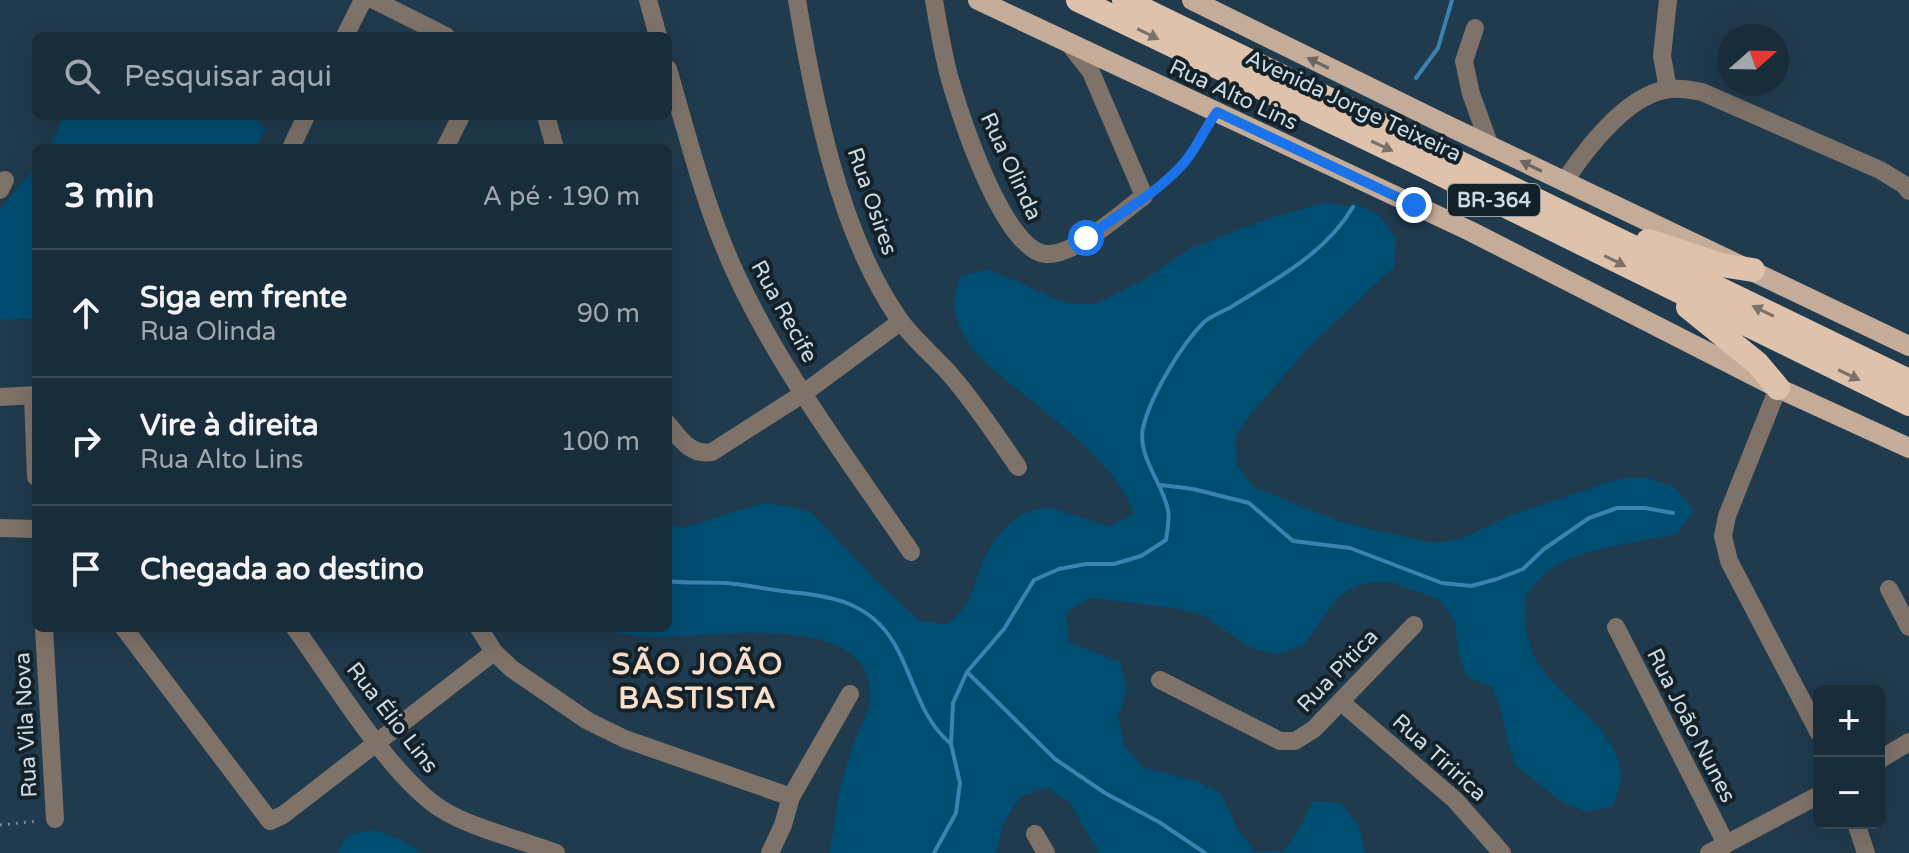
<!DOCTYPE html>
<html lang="pt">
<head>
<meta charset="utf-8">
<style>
	body { margin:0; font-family:"Varela Round",sans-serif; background:#213442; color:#f1f3f6 }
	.controls { position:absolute; right:24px; bottom:24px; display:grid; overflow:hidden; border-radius:12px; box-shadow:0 8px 32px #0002 }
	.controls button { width:72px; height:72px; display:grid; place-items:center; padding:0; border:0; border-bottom:2px solid #364854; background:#182c3a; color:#f1f3f6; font:40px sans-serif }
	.compass { position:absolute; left:1717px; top:24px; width:72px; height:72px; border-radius:50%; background:#182c3a; box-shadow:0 8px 32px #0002; rotate:70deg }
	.stop { position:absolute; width:24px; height:24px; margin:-18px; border:6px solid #1a73e8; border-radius:50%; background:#fff }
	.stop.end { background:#1a73e8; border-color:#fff; box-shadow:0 2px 8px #0008 }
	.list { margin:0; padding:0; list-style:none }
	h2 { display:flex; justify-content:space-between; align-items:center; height:104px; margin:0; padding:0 32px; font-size:34px }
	h2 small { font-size:26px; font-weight:400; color:#9fa7af }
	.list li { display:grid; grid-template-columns:52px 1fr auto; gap:24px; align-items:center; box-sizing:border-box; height:128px; padding:0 32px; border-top:2px solid #364854 }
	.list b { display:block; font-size:30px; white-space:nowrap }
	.list p { margin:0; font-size:26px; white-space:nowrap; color:#9fa7af }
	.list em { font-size:26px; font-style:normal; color:#9fa7af }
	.icon { flex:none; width:44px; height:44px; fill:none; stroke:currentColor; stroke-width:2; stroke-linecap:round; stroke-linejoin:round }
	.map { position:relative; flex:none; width:1909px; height:853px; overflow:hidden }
	.search { position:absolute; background:#182c3a; box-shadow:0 8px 32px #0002; left:32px; top:32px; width:640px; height:88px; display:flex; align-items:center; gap:20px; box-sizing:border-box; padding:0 28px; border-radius:12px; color:#9fa7af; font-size:30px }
	.panel { position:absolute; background:#182c3a; box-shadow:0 8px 32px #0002; left:32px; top:144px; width:640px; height:488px; border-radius:12px }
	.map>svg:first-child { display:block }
	.green { fill:#004d72 }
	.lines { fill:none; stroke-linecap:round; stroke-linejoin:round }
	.stream { stroke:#3a83b0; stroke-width:4 }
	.path { stroke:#738897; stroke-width:3; stroke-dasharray:2 6; stroke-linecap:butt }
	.minor { stroke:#7e7269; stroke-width:18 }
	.major { stroke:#c4ac99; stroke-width:20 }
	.highway { stroke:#dfc2ac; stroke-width:24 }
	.oneway { fill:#7a726a }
	.oneway2 { fill:#6c6661 }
	.route { stroke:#1a73e8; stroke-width:10 }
	.labels { text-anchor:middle; stroke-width:8; stroke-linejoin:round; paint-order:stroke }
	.shield { fill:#152129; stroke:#95a3ad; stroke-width:2 }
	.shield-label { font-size:20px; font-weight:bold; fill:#ccdbe6 }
	.street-label { font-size:22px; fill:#ccdbe6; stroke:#152129 }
	.district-label { font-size:30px; font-weight:bold; letter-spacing:2px; fill:#f9dfca; stroke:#152129 }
</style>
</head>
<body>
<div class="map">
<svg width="1909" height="853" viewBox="0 0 1909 853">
	<rect width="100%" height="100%" fill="#203b4d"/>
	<g class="green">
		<path d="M64,116H254L265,129L255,148H49Z"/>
		<path d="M36,166V318L0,320V210Z"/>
		<path d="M1323,203L1350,206L1354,203L1379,215L1396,239L1394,267L1310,346L1254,410L1236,436L1237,465L1254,487L1341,522L1432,543L1461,539L1511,515L1621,478H1649L1675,488L1694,511L1678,533C1638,544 1572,547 1542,576C1536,582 1531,589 1526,595C1525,619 1524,641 1537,662C1560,701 1618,726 1621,776C1622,785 1615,797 1613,806L1586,812L1559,800L1516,766L1507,740L1502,712L1492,687L1466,676L1457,650L1456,623L1440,600L1388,581L1361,584L1337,598L1304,646L1275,654L1249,647L1203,615L1174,608L1090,598L1066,613L1069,642L1120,662L1127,690L1118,717L1124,745L1142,767L1196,781L1221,793L1238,830L1255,852L1284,851L1300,827L1313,801L1341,803L1359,826L1365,853H1098L1070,802L1046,788L1019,797L1004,823L996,853H829C834,833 835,813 839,793C843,777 848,761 853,745C860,726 873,709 870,687C861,613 718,636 667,637C647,638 620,635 601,628H668V523L683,528L762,503L789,506L812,513L876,581L920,621L947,624C973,602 970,596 981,566C992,537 1020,503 1054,509C1072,513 1091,521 1108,526L1134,514C1119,468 1061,425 1023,394C994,370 959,347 954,305C953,296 958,285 961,276L988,269L1066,303L1095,304L1144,280L1189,249L1267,219Z"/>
		<path d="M376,830L403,841L421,853H337L349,834Z"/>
	</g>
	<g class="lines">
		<g class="stream">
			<path d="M1416,78L1438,48L1452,0"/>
			<path d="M1161,485L1193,489L1249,503L1293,541L1350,548L1442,583L1471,586L1497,579L1523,569L1544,549L1589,518L1617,508H1645L1673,513"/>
			<path d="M668,581C691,584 713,581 735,584C753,586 771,590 790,592C833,596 870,603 894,643C914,677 919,717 950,743"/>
			<path d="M967,672L1055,759L1105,793L1159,822L1205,853"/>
			<path d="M934,853L956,813L960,783L951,744L953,703L967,672L1004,629L1034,580L1059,569L1086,564H1114L1141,556L1166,540C1167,531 1170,519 1168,510C1163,483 1137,457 1143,428C1150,397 1181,345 1204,322C1211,316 1222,312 1231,307C1276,279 1325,254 1353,207"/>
		</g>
		<g class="path">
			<path d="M1157,187L1184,164L1207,126"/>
			<path d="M0,825L39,821"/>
		</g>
		<g class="minor">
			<path d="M374,0L446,36"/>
			<path d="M648,0L658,36"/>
			<path d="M797,0C814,102 839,233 899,319C913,339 933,355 949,373C975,403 996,435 1018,467"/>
			<path d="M934,0C938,24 942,48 948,72C958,110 1003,251 1046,254C1075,256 1121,213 1144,196L1091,72L1070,45"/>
			<path d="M1668,0L1662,56L1668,89"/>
			<path d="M1475,28L1464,61L1471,94L1490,146"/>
			<path d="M345,36L363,0"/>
			<path d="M668,69C688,137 705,207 735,272C779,369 851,463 911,552"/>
			<path d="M546,116L555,148"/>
			<path d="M291,148L306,116"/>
			<path d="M445,148L461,116"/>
			<path d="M1564,182C1586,149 1629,92 1671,89C1682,88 1692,90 1702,92L1880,170L1903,184L1909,191"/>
			<path d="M0,190L5,180"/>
			<path d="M1778,388L1727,516L1723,536L1729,561L1819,733"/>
			<path d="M33,396L36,477"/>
			<path d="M0,397L36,395"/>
			<path d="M668,424C680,439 691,456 712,452L804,393L900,322"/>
			<path d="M0,528L36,529"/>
			<path d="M1889,589L1909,627"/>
			<path d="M1616,627L1726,844"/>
			<path d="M44,628L55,819"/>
			<path d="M124,628L270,821L283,815L494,652"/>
			<path d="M295,628C332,679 390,776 441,809C471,828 522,840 556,853"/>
			<path d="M479,628L494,652L512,669L588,721L625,739L791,797"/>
			<path d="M1160,680L1280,741H1295L1314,729L1414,625"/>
			<path d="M1341,702L1455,800L1502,853"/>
			<path d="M1879,760L1909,742"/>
			<path d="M1856,823L1866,853"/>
			<path d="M1035,834L1046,853"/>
			<path d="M770,853L783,825L791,797L850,694"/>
			<path d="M1709,853L1819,795"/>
		</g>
		<g class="major">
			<path d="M978,0L1470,231L1778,388L1909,448"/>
			<path d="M1192,0L1438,121L1909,346"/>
		</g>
		<g class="highway">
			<path d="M1078,0L1414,161L1909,404"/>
			<path d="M1124,0L1909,381"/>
			<path d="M1648,241L1721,265L1753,270"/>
			<path d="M1688,307L1757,363L1778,388"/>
		</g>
	</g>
	<defs><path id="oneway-solid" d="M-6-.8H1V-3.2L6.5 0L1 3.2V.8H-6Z" transform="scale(2)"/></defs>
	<g class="oneway">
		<use href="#oneway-solid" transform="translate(1148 34) rotate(26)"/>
		<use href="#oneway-solid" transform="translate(1382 146) rotate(25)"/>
		<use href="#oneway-solid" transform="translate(1615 261) rotate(27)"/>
		<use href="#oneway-solid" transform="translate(1763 311) rotate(-154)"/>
		<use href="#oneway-solid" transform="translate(1849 375) rotate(26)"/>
	</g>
	<g class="oneway2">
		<use href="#oneway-solid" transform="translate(1318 63) rotate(-154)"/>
		<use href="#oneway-solid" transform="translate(1531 166) rotate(-154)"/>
	</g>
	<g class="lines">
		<path class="route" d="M1086,238C1117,215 1156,194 1182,165C1196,150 1204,129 1217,112L1414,205"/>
	</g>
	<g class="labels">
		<rect class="shield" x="1448" y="184" width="92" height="32" rx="6"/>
		<g class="shield-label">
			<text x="1494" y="207">BR-364</text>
		</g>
		<g class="street-label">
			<text transform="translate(1234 94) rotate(25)" y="8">Rua Alto Lins</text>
			<text transform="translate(1354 105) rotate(25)" y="8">Avenida Jorge Teixeira</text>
			<text transform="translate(1012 166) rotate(65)" y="8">Rua Olinda</text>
			<text transform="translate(873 201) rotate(71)" y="8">Rua Osires</text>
			<text transform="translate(785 311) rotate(61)" y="8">Rua Recife</text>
			<text transform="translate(1337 670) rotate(-46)" y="8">Rua Pitica</text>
			<text transform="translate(393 717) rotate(52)" y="8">Rua Élio Lins</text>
			<text transform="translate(25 725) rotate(-93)" y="8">Rua Vila Nova</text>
			<text transform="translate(1692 725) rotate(63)" y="8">Rua João Nunes</text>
			<text transform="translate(1440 757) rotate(42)" y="8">Rua Tiririca</text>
		</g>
		<g class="district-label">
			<text x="698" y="674">SÃO JOÃO<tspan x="698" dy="34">BASTISTA</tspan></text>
		</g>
	</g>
</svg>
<div class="controls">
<button>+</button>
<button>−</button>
</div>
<svg class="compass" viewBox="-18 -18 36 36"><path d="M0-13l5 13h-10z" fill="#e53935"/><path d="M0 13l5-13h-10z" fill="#9fa7af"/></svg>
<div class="stop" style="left:1086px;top:238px"></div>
<div class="stop end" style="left:1414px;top:205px"></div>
<div class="search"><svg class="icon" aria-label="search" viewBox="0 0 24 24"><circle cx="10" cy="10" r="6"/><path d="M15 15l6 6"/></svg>Pesquisar aqui</div>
<section class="panel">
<h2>3 min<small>A pé · 190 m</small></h2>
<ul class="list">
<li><svg class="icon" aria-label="ahead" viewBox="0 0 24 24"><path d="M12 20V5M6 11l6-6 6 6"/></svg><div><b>Siga em frente</b><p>Rua Olinda</p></div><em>90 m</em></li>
<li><svg class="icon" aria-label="right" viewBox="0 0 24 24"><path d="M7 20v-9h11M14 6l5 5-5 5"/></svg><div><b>Vire à direita</b><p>Rua Alto Lins</p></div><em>100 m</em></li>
<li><svg class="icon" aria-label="arrive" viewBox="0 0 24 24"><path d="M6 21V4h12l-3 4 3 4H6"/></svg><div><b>Chegada ao destino</b></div></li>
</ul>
</section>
</div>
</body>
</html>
